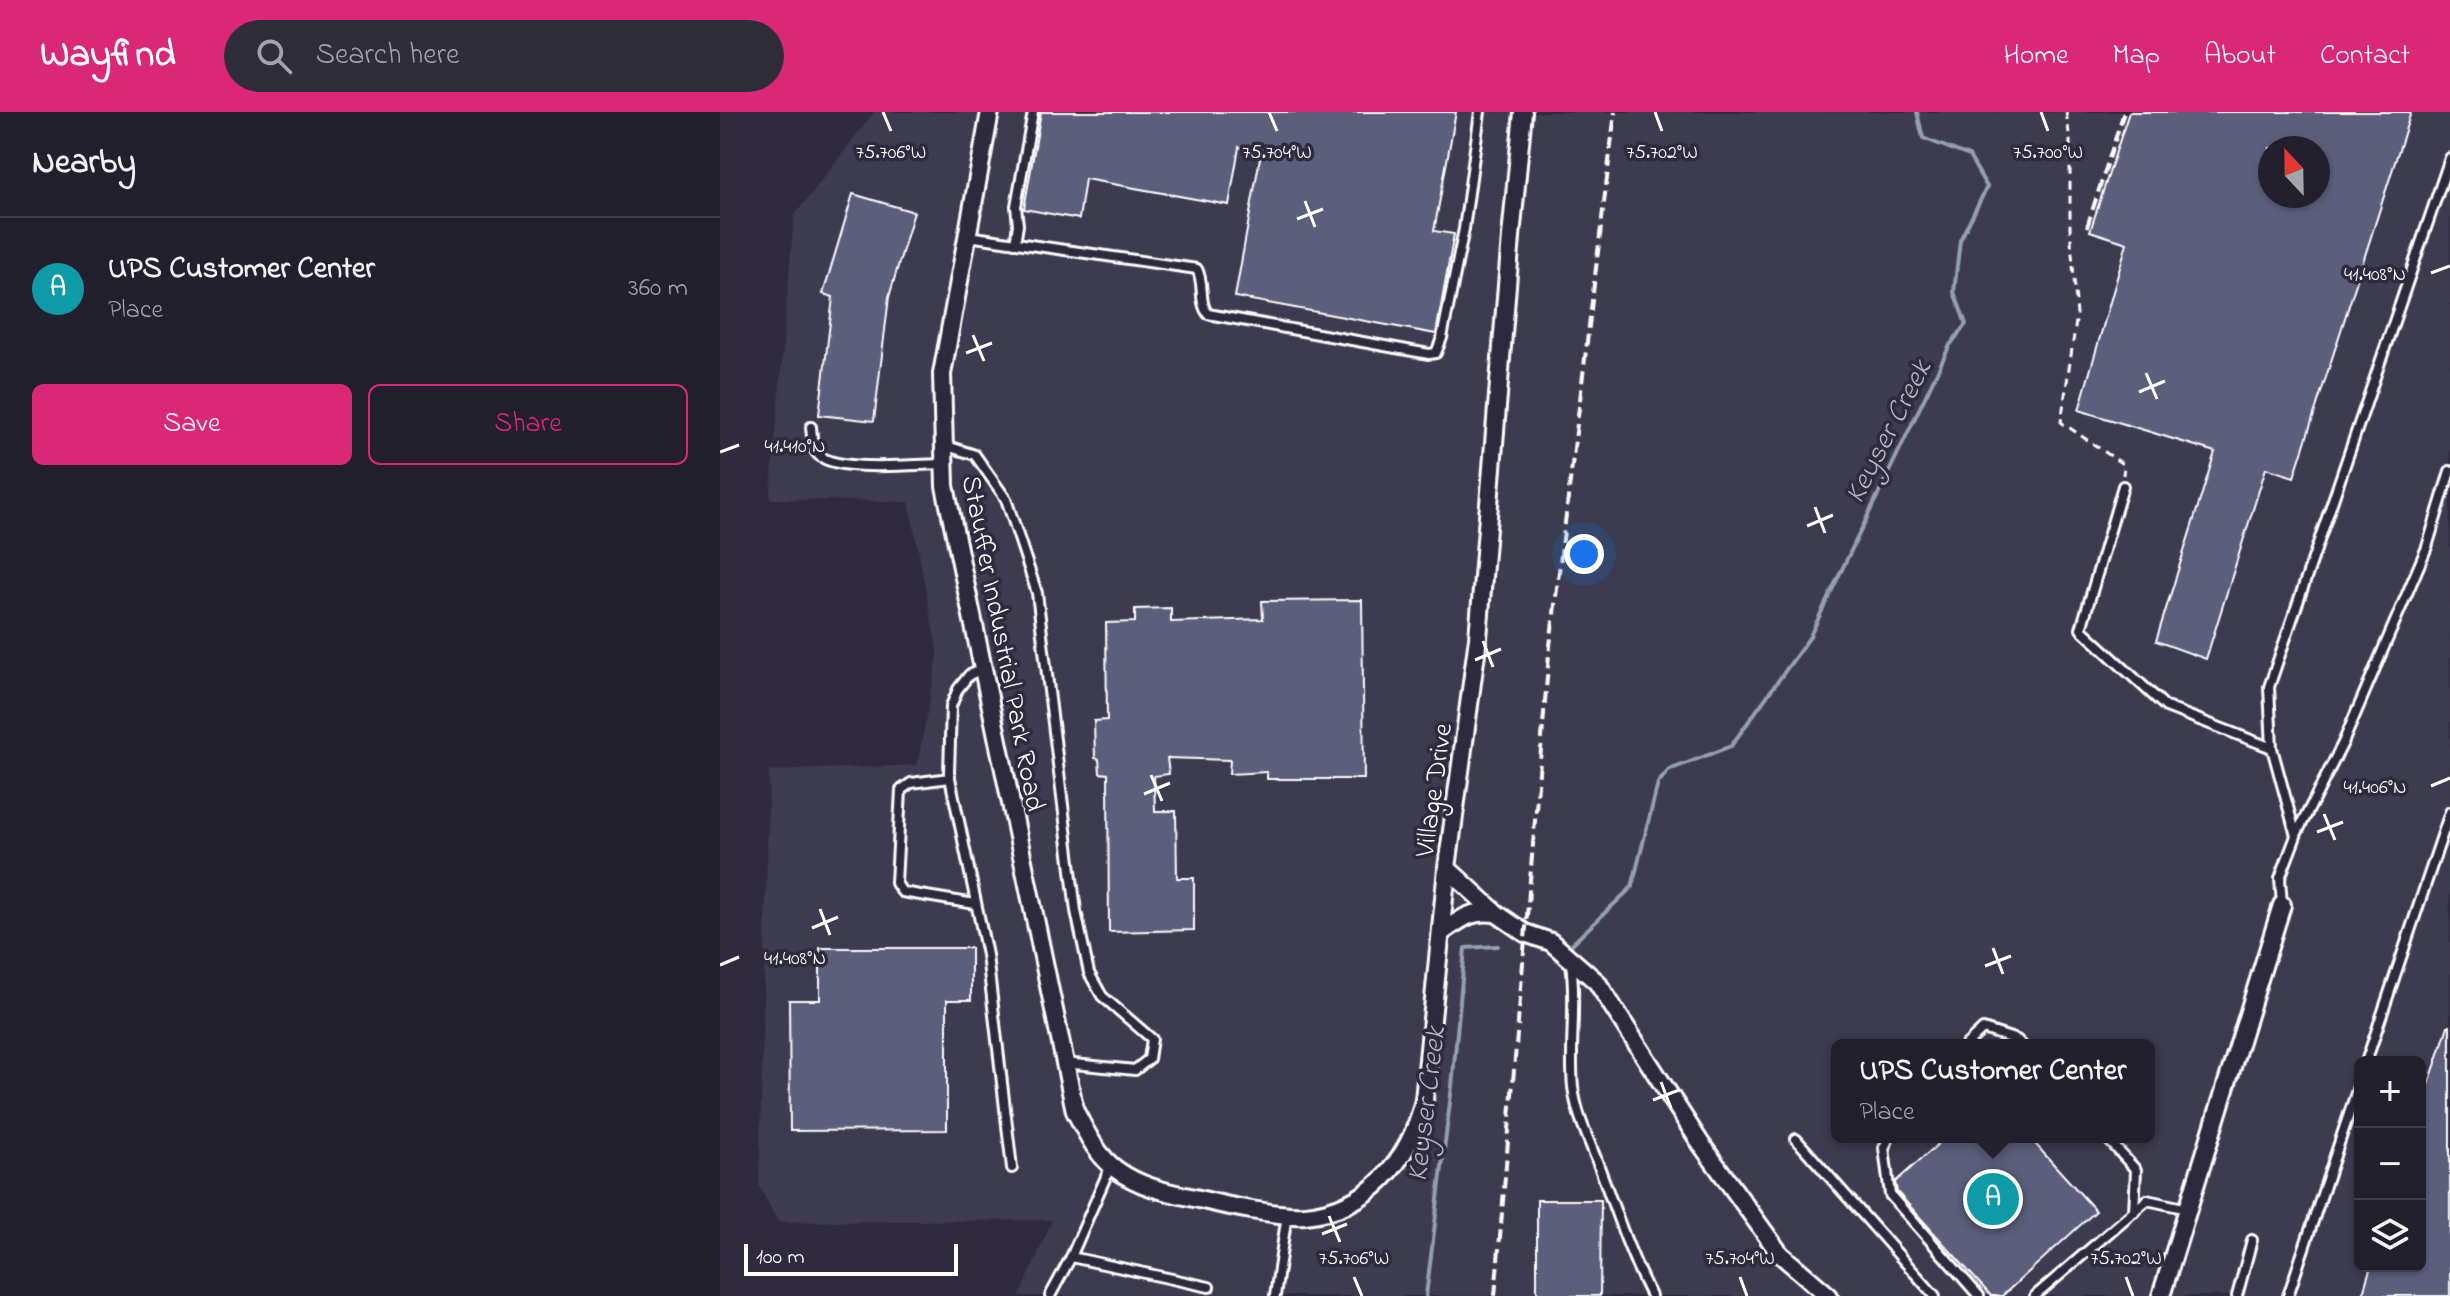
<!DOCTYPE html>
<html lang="en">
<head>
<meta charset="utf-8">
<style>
	body { margin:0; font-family:"Indie Flower",sans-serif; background:#2f2d3a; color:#f1f3f6 }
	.controls { position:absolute; right:24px; bottom:24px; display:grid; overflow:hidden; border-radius:12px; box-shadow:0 2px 6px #0004 }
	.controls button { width:72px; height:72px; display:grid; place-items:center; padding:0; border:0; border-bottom:2px solid #403e4a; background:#23202e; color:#f1f3f6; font:40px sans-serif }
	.compass { position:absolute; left:1538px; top:24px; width:72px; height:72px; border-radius:50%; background:#23202e; box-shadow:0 2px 6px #0004; rotate:338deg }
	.scale { position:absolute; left:24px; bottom:20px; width:214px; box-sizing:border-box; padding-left:8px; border:4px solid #fff; border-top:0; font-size:22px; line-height:28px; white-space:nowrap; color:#fff; -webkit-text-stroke:6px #2f2a3d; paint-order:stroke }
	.you { position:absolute; left:864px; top:442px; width:28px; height:28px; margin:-20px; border:6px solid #fff; border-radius:50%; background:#1a73e8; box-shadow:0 0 0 12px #1a73e833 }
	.badge { display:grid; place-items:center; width:52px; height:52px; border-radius:50%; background:#db2777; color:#fff; font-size:26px; font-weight:700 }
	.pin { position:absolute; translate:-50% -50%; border:4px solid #fff; box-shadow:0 2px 8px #0006 }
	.popup { position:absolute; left:1111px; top:927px; width:324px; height:104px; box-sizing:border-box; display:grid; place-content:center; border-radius:12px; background:#23202e; filter:drop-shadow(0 2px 6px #0005); font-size:26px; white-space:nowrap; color:#a3a3aa }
	.popup b { font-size:30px; color:#f1f3f6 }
	.popup::after { content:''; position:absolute; left:50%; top:100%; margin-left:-16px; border:16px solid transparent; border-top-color:#23202e }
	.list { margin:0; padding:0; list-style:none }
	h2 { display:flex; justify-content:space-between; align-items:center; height:104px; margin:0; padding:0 32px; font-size:34px }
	h2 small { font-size:26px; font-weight:400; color:#a3a3aa }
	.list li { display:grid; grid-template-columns:52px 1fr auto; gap:24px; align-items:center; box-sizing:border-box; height:144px; padding:0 32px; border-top:2px solid #403e4a }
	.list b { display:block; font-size:30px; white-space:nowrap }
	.list p { margin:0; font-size:26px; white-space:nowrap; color:#a3a3aa }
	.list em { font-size:26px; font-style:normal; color:#a3a3aa }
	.actions { display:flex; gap:16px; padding:24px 32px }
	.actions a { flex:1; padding:18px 0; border:2px solid #db2777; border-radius:12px; text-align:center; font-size:28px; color:#db2777 }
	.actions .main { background:#db2777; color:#fff }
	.icon { flex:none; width:44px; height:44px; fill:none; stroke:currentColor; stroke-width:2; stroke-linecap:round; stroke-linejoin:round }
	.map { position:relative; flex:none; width:1730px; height:1184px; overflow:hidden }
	header { display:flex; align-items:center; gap:48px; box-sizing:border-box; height:112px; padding:0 40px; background:#db2777; color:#fff }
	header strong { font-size:38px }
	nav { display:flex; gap:44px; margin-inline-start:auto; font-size:28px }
	.search { width:560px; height:72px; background:#2f2d3a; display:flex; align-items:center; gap:20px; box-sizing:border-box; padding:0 28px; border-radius:44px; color:#a3a3aa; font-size:30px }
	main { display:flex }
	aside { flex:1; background:#23202e }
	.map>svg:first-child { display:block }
	.built { fill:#3c3a50; fill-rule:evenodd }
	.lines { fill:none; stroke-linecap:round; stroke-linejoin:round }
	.stream { stroke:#94a0ad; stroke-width:4 }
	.building { fill:#5b5f7c; stroke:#fff; stroke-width:2; fill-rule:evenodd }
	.lane-casing { stroke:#fff; stroke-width:14 }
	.street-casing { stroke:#fff; stroke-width:22 }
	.path { stroke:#fff; stroke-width:3; stroke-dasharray:8 6; stroke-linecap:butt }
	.lane { stroke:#2f2a3d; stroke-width:8 }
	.street { stroke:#2f2a3d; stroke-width:16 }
	.rail { stroke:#fff; stroke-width:4; stroke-dasharray:12 6; stroke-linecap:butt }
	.ticks { fill:none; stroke:#fff; stroke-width:3 }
	.labels { text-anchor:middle; stroke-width:7; stroke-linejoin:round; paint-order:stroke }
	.street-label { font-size:28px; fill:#fff; stroke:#2f2a3d }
	.water-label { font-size:30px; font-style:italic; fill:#aeb8c2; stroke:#2f2a3d }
	.ticks-label { font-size:20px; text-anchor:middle; fill:#fff; stroke:#2f2a3d; stroke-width:7; stroke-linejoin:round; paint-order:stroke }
</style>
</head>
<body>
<header>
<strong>Wayfind</strong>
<div class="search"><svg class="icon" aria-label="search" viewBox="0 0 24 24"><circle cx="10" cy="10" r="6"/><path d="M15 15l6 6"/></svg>Search here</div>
<nav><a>Home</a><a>Map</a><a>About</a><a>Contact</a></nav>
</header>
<main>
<aside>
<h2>Nearby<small></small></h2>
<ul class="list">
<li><span class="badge" style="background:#0f9aa8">A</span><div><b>UPS Customer Center</b><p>Place</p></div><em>360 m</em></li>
</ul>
<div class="actions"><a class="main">Save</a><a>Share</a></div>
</aside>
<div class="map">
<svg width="1730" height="1184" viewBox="0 0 1730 1184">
	<rect width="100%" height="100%" fill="#2f2a3d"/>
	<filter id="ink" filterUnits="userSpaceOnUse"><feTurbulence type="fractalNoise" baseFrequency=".0125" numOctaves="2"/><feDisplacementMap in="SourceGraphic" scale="16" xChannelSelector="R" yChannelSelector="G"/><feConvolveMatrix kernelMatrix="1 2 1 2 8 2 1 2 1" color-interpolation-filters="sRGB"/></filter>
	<g filter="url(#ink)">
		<path class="built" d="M154,0H1730V1184H300L332,1108L58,1110L39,1074L49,659L197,653L218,543L189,390L50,387L74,104ZM1550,36H1598V84H1550ZM1117,933H1429V1025H1117ZM1640,950H1700V1154H1640Z"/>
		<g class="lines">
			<g class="stream">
				<path d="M852,832L912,775L938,671L949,658L1011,634L1089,526L1230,233L1246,212L1234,180L1240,128L1267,75L1249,44L1203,26L1197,0"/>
				<path d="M706,1184L732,974L745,836L778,834"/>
			</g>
		</g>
		<g class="building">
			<path d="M321,0H736L714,119L734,122L716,222L515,185L541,40L519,35L509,93L365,67L359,107L304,97Z"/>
			<path d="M1409,0H1691L1574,365L1546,356L1486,547L1436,529L1495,340L1359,298L1407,131L1370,119ZM1550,36H1598V84H1550Z"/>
			<path d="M133,82L194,100L169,185L154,309L99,303L113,185L103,182Z"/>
			<path d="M642,488L644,667H547V660L509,662L510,648L447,646L449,662L434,664L435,699H456L457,766H474V818L389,820L388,662L380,661L379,647L375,646L374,609L387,608L386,511L415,510V497L451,496V510L543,507L542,489Z"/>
			<path d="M100,836H251V888H227V1018L70,1019L69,888H100Z"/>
			<path d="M1728,914H1730V1184H1642L1651,1154H1700V1000Z"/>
			<path d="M1226,1025H1309L1376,1099L1282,1184H1271L1177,1080L1175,1070Z"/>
			<path d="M817,1088H881L880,1184H817Z"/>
		</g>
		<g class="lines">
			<g class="lane-casing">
				<g id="lane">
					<path d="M248,124L477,157C485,172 478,189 488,202L709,242L716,241L722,226L744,117L760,0"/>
					<path d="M295,131L298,113L296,94L313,0"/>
					<path d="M91,315C92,323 92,334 96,340C110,362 198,352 224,352"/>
					<path d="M224,333L255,343L286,387L317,481L356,799L369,861L382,884L432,927L429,947L415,958L344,951"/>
					<path d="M1403,374L1361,517L1446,595L1552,636"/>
					<path d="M262,557L249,563L238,577L231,594L229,661L267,843L292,1056"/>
					<path d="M230,666L191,671L181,678L176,771L182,780L255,792"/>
					<path d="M1576,723L1623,631L1707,435L1730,359"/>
					<path d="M1562,793L1560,766L1576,724L1552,636L1549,575L1730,46"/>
					<path d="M851,851C857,892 849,934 853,975C857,1006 870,1029 880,1057C896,1100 910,1143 931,1184"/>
					<path d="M1246,933L1263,917L1297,928L1302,933"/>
					<path d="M1646,950L1730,700"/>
					<path d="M1169,1025L1164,1036L1170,1083L1259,1184"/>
					<path d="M1386,1025L1416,1058L1414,1100"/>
					<path d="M1076,1027L1215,1184"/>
					<path d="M391,1053L351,1145L489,1175"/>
					<path d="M330,1184L351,1145"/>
					<path d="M555,1184L567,1102"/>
					<path d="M1315,1184L1427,1088L1468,1097"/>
					<path d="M1517,1184L1532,1128"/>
					<path d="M1568,1184L1640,969"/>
				</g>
			</g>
			<g class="street-casing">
				<g id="street">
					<path d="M270,0L222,262L225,374L355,999C366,1020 377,1044 397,1058C423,1077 453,1081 483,1088C507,1094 562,1105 585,1103C650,1097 690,1048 704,988L727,756L758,526L791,125L803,0"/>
					<path d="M727,756L776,801L805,821L831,830L877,870L981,1032L1060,1142L1109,1184"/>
					<path d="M721,821C742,807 749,798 776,801"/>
					<path d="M1441,1184L1562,793"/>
				</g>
			</g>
			<path class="path" d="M1346,0L1350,28V116L1357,203L1341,310L1404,353L1403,363"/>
			<use href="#lane" class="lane"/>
			<use href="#street" class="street"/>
			<g class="rail">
				<path d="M1367,115L1404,0"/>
				<path d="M775,1184L829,542L895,0"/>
			</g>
		</g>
	</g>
	<path class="ticks" d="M163,0L171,19M549,0L557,19M935,0L942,19M1321,0L1328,19M585,89L595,115M577,107L603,97M1711,161L1730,154M253,223L264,249M246,241L272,231M1426,261L1437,287M1419,280L1445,269M0,340L19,333M1095,395L1105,421M1087,414L1113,403M763,529L773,555M755,548L781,537M431,663L442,689M1711,674L1730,666M424,682L450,671M1604,702L1615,728M1597,720L1623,710M100,797L110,823M92,816L118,805M1273,836L1283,862M0,853L19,845M1265,854L1291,844M941,970L951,996M933,988L959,978M609,1104L620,1130M602,1122L627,1112M634,1165L642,1184M1020,1165L1027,1184M1406,1165L1413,1184"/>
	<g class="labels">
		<g class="street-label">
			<text transform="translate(285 531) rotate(79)" y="10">Stauffer Industrial Park Road</text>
			<text transform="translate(712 678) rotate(-82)" y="10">Village Drive</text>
		</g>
		<g class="water-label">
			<text transform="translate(1167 319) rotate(-63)" y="10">Keyser Creek</text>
			<text transform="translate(705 992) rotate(-83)" y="10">Keyser Creek</text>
		</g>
	</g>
	<g class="ticks-label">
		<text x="171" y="46">75.706°W</text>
		<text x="557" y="46">75.704°W</text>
		<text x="1328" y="46">75.700°W</text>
		<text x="942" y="46">75.702°W</text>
		<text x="1655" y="168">41.408°N</text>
		<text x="75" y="340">41.410°N</text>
		<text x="1655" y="681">41.406°N</text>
		<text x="75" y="852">41.408°N</text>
		<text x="634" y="1152">75.706°W</text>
		<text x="1020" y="1152">75.704°W</text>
		<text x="1406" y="1152">75.702°W</text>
	</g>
</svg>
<div class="controls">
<button>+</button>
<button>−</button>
<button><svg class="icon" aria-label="layers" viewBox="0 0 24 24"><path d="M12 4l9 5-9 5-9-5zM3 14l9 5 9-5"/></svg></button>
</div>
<svg class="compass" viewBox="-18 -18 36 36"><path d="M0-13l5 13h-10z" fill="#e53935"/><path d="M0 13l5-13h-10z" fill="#a3a3aa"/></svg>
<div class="scale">100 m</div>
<div class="you"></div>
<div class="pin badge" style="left:1273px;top:1087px;background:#0f9aa8">A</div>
<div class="popup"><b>UPS Customer Center</b>Place</div>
</div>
</main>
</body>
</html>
